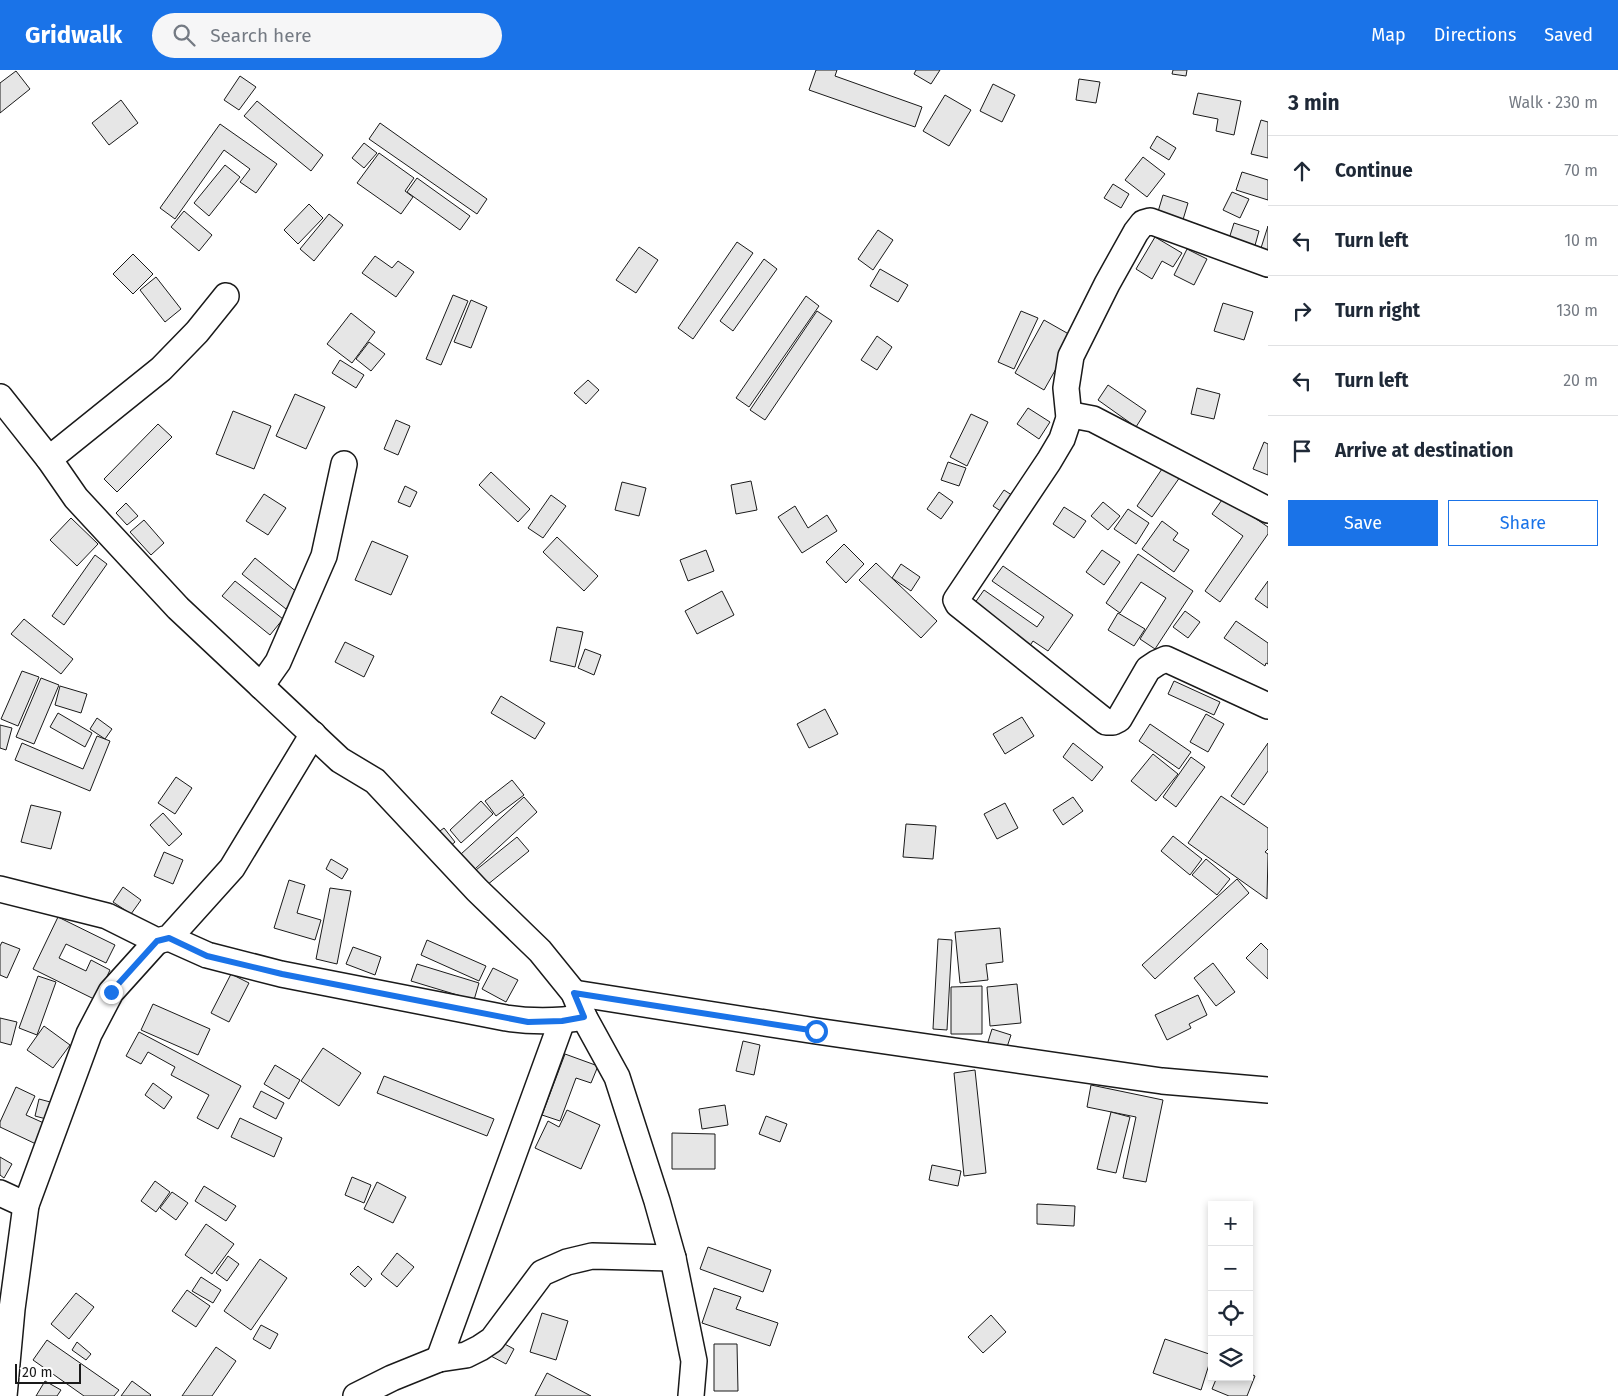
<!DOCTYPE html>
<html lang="en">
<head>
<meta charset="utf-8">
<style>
	body { margin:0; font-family:"Fira Sans",sans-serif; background:#f6f6f7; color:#1f2937 }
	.controls { position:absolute; right:15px; bottom:15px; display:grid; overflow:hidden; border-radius:0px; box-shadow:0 2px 8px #0003 }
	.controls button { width:45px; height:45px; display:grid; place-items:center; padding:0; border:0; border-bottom:1px solid #e0e1e3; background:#fff; color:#1f2937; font:25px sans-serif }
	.scale { position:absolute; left:15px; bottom:12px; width:66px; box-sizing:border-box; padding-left:5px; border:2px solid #1a1a1a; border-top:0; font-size:14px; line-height:18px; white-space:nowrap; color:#1a1a1a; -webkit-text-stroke:4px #fff; paint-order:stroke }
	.stop { position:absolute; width:15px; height:15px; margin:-11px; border:4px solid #1a73e8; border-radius:50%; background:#fff }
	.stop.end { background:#1a73e8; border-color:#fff; box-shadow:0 1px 5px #0008 }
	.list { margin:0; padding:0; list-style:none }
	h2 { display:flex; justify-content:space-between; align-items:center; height:65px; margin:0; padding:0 20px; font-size:21px }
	h2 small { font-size:16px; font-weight:400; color:#747a83 }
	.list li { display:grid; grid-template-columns:32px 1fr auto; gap:15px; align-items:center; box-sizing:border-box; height:70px; padding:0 20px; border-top:1px solid #e0e1e3 }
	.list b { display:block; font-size:19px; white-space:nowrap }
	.list em { font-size:16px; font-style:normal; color:#747a83 }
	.actions { display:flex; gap:10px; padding:15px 20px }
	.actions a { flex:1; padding:11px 0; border:1px solid #1a73e8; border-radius:0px; text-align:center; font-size:18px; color:#1a73e8 }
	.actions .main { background:#1a73e8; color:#fff }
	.icon { flex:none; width:28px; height:28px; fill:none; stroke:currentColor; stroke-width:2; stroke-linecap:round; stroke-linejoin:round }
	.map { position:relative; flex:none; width:1268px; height:1326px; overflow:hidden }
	header { display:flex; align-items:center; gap:30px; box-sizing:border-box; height:70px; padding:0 25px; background:#1a73e8; color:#fff }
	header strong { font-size:24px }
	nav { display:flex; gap:28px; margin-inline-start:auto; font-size:18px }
	.search { width:350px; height:45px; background:#f6f6f7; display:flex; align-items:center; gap:12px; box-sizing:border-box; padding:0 18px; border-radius:28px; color:#747a83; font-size:19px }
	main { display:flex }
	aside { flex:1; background:#fff }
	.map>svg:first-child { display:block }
	.building { fill:#e6e6e6; stroke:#1a1a1a }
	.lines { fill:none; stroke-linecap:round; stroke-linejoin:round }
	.minor-casing { stroke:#1a1a1a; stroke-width:28 }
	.minor { stroke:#fff; stroke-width:25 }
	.route { stroke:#1a73e8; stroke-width:6 }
</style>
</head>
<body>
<header>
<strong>Gridwalk</strong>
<div class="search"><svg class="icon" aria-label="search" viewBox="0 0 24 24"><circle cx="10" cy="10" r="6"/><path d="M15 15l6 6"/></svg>Search here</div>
<nav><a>Map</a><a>Directions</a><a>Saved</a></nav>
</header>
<main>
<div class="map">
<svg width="1268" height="1326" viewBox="0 0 1268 1326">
	<rect width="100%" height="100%" fill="#fff"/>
	<g class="building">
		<path d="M816,0H837L835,6L922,37L915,57L809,20Z"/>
		<path d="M916,0H940L931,14L914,4Z"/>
		<path d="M1173,0H1187L1186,6L1172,4Z"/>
		<path d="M16,1L30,19L0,43V13Z"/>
		<path d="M240,6L256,17L239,40L224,30Z"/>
		<path d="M1079,9L1100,12L1096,33L1076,30Z"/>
		<path d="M993,14L1015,25L1002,52L980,41Z"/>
		<path d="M1198,23L1241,31L1234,65L1216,61L1218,49L1193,44Z"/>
		<path d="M945,25L971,40L949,76L923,61Z"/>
		<path d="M121,30L138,53L109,75L92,53Z"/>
		<path d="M257,31L323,85L311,101L244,46Z"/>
		<path d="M1261,50L1268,52V88L1251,84Z"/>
		<path d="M380,53L487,129L477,144L369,69Z"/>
		<path d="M220,54L277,94L256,123L240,112L250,99L224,80L175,149L160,138Z"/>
		<path d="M1157,66L1176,78L1169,90L1150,78Z"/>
		<path d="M364,73L377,83L364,98L352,88Z"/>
		<path d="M379,83L414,108L405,121L413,127L401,144L357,113Z"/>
		<path d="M1143,87L1165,104L1147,127L1125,110Z"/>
		<path d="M225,95L240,107L209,146L194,133Z"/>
		<path d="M1242,102L1268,110V130L1236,120Z"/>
		<path d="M417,108L470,146L460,160L407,122Z"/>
		<path d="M1113,114L1129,124L1121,138L1104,128Z"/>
		<path d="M1232,122L1249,129L1240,148L1223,140Z"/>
		<path d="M1163,125L1188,133L1182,153L1157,145Z"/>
		<path d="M309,134L323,148L298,174L284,160Z"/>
		<path d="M184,141L212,165L199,181L171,157Z"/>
		<path d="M329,144L343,155L314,191L300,179Z"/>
		<path d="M1234,153L1259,161L1254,179L1228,172Z"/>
		<path d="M1268,156V180L1261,178Z"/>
		<path d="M878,160L893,170L873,200L858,189Z"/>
		<path d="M1155,167L1182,183L1173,197L1162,191L1152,209L1136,199Z"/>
		<path d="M737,172L753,183L693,269L678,258Z"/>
		<path d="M639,177L658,190L636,223L616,210Z"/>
		<path d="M1187,179L1207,189L1194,215L1174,205Z"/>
		<path d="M133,184L153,204L133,224L113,204Z"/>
		<path d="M375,186L392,198L398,191L414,202L396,227L362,203Z"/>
		<path d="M764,189L777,199L733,261L720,251Z"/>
		<path d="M880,199L908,215L898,232L870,216Z"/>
		<path d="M156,207L181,239L165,252L140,220Z"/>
		<path d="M453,225L468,231L441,295L426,289Z"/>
		<path d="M806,226L819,236L749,337L736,328Z"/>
		<path d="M471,230L487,237L471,278L454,272Z"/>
		<path d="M1223,233L1253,242L1244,270L1214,261Z"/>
		<path d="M817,241L832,251L765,350L750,340Z"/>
		<path d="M1021,241L1038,248L1014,299L998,292Z"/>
		<path d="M351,243L375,262L352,293L327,274Z"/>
		<path d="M1044,250L1074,267L1044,320L1015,303Z"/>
		<path d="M877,266L892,277L877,300L861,290Z"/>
		<path d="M369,272L385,284L371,301L356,289Z"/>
		<path d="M340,290L364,305L356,318L332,303Z"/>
		<path d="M588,310L599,320L586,334L574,323Z"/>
		<path d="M1108,315L1146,341L1136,357L1098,330Z"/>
		<path d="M1197,318L1220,324L1214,349L1191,344Z"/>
		<path d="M295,324L325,337L306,379L276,366Z"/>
		<path d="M1028,338L1050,352L1039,369L1017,354Z"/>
		<path d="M233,341L271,356L254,399L216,384Z"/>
		<path d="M971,344L988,352L967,396L950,387Z"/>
		<path d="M396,350L410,356L398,385L384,379Z"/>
		<path d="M158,354L172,367L117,422L104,409Z"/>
		<path d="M1264,372L1268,374V405L1253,399Z"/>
		<path d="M948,392L966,398L959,416L941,410Z"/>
		<path d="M1164,396L1180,407L1152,447L1137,436Z"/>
		<path d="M491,402L530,439L518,452L479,415Z"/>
		<path d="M751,411L757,440L736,444L731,415Z"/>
		<path d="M622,412L646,418L639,446L615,440Z"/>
		<path d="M405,416L417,422L410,437L398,432Z"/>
		<path d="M1004,420L1021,431L1010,447L993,436Z"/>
		<path d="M939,422L953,432L941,449L927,439Z"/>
		<path d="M264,424L286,438L268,465L246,451Z"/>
		<path d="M551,425L566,436L543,468L528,458Z"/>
		<path d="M1224,427L1268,457V464L1220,532L1205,521L1243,466L1212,444Z"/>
		<path d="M1103,432L1120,446L1108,460L1091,446Z"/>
		<path d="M126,433L138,446L127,455L116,443Z"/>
		<path d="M795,436L808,458L827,445L837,461L802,483L778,447Z"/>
		<path d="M1064,437L1086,451L1074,468L1053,454Z"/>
		<path d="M1128,439L1149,453L1136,474L1114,459Z"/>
		<path d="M71,448L98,474L77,496L50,470Z"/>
		<path d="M144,450L164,473L151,485L130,462Z"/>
		<path d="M1162,451L1178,463L1173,470L1189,480L1174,502L1142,479Z"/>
		<path d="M557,467L598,506L584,521L543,482Z"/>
		<path d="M372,471L408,486L391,525L355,510Z"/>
		<path d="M844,474L864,494L846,513L826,492Z"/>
		<path d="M706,480L714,501L688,511L680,490Z"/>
		<path d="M1102,480L1120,492L1104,515L1086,502Z"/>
		<path d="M1138,484L1193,521L1155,579L1140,569L1166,528L1141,512L1120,543L1106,533Z"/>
		<path d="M95,485L107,494L64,555L52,546Z"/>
		<path d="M255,488L298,523L286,539L242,504Z"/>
		<path d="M876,493L937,551L921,568L859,510Z"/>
		<path d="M901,494L920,507L911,521L892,508Z"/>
		<path d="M1003,496L1073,545L1048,581L1033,571L1029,577L972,537L984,520L1037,557L1044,547L992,511Z"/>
		<path d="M235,511L283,549L270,565L222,526Z"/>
		<path d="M1268,511V538L1255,529Z"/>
		<path d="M722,521L734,545L697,564L685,541Z"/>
		<path d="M1185,541L1200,552L1188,568L1173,557Z"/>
		<path d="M1118,543L1145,559L1134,576L1108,560Z"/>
		<path d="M24,549L73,589L61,604L11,564Z"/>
		<path d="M1236,551L1268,573V594L1266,593L1265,596L1224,568Z"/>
		<path d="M557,557L583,562L575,597L550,591Z"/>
		<path d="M345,572L374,586L364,607L335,592Z"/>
		<path d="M585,579L601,585L594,605L578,598Z"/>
		<path d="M22,601L39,607L18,656L1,649Z"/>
		<path d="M41,608L59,615L34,674L16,667Z"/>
		<path d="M1174,611L1220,632L1214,645L1168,624Z"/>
		<path d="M60,616L87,624L81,643L55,635Z"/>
		<path d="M501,626L545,653L535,669L491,643Z"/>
		<path d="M825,639L838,664L809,678L797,654Z"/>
		<path d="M58,643L92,663L85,677L50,657Z"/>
		<path d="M1206,644L1224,654L1208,682L1190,672Z"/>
		<path d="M1022,647L1034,666L1005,684L993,664Z"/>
		<path d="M97,648L112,659L105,669L90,659Z"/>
		<path d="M1150,654L1191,682L1179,699L1139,671Z"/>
		<path d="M0,655L12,658L6,680L0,678Z"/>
		<path d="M97,666L110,671L90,721L15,690L22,673L83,699Z"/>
		<path d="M1073,673L1103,697L1092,711L1063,687Z"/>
		<path d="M1268,673V701L1244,735L1231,726Z"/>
		<path d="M1153,684L1178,704L1156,731L1131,711Z"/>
		<path d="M1191,687L1205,697L1176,737L1163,727Z"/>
		<path d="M176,707L192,718L175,744L158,733Z"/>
		<path d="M512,710L524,725L496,746L485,731Z"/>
		<path d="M1221,726L1268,758V779L1265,782L1268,784L1267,829L1188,773Z"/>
		<path d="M524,727L537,742L475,799L461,784Z"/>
		<path d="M1073,727L1083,741L1063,755L1053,740Z"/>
		<path d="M481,731L493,744L461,773L450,760Z"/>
		<path d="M1005,733L1018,758L997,769L984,744Z"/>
		<path d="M31,735L61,742L51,779L21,772Z"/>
		<path d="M163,743L182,764L169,776L150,755Z"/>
		<path d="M906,754L936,756L933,789L903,787Z"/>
		<path d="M444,758L455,772L444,781L433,766Z"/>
		<path d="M1173,766L1202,789L1190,805L1161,781Z"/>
		<path d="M517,767L529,781L487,815L476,800Z"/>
		<path d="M164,782L183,790L173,814L154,806Z"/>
		<path d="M331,789L348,799L342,809L326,799Z"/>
		<path d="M1206,789L1230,809L1217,825L1192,805Z"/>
		<path d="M1237,809L1249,823L1155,909L1142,895Z"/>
		<path d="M289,810L305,815L297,843L321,850L315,870L274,858Z"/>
		<path d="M123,817L141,830L131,844L113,832Z"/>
		<path d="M330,818L351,821L337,894L316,889Z"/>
		<path d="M58,847L115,875L106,893L66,874L59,888L86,901L91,890L110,900L96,930L33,899Z"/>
		<path d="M1000,858L1003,892L986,894L988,910L960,913L955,862Z"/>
		<path d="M938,869L952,870L947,960L933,959Z"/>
		<path d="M427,870L486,896L479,911L421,885Z"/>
		<path d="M2,872L20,879L7,908L0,905V876Z"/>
		<path d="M1261,873L1268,880V909L1246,888Z"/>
		<path d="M353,877L381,887L375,905L346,894Z"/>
		<path d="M1213,893L1235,922L1216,936L1194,908Z"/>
		<path d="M417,894L479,913L474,930L411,911Z"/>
		<path d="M493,898L518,910L506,932L482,919Z"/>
		<path d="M231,904L249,913L229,952L211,943Z"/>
		<path d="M38,906L56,912L37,965L19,958Z"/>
		<path d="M1017,914L1021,953L990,956L987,917Z"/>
		<path d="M982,916V964H951V917Z"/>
		<path d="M1198,925L1207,945L1189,954L1191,958L1167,970L1155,945Z"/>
		<path d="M153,934L210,959L198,985L141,960Z"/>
		<path d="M0,948L17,952L11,975L0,972Z"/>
		<path d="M44,956L70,975L53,998L27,980Z"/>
		<path d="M992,959L1011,965L1006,980L987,975Z"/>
		<path d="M139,962L241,1016L218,1059L197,1048L209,1025L171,1005L175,997L148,982L141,994L126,986Z"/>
		<path d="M743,971L760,975L754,1005L736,1001Z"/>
		<path d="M323,978L361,1003L339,1036L301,1011Z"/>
		<path d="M565,984L598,996L591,1013L576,1008L560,1051L542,1045Z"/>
		<path d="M275,995L300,1010L289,1029L264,1014Z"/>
		<path d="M975,1000L986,1103L964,1106L954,1003Z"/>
		<path d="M384,1006L494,1049L487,1066L377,1023Z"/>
		<path d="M153,1013L172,1027L164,1039L145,1025Z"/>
		<path d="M1091,1015L1163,1030L1146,1112L1123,1108L1136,1047L1087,1037Z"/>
		<path d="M16,1017L35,1026L26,1045L46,1054L36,1074L0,1057V1052Z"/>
		<path d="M261,1021L284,1033L276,1049L253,1037Z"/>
		<path d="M39,1029L54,1033L50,1050L35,1046Z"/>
		<path d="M725,1035L728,1055L702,1059L699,1039Z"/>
		<path d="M567,1040L600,1055L581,1099L535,1078L548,1051L559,1057Z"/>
		<path d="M1111,1042L1130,1047L1116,1103L1097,1099Z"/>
		<path d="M766,1046L787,1054L780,1072L759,1064Z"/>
		<path d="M240,1048L282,1068L274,1087L231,1067Z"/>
		<path d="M672,1063L715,1064V1099H672Z"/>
		<path d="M0,1087L12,1094L4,1108L0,1105Z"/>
		<path d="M932,1095L961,1101L958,1116L929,1110Z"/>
		<path d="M352,1107L371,1115L364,1133L345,1125Z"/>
		<path d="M155,1111L170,1122L156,1142L141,1131Z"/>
		<path d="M377,1112L406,1127L393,1153L364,1139Z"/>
		<path d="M204,1116L236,1136L226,1151L195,1131Z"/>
		<path d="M172,1122L188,1133L176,1150L160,1138Z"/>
		<path d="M1037,1134L1075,1136L1074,1156L1037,1154Z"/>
		<path d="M206,1154L234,1174L212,1204L185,1185Z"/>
		<path d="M708,1177L771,1200L763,1222L700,1199Z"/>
		<path d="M397,1183L414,1197L397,1217L381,1204Z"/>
		<path d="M228,1186L239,1194L227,1211L216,1203Z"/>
		<path d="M260,1189L287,1208L251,1260L224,1241Z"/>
		<path d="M358,1196L372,1209L365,1217L350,1204Z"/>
		<path d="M201,1207L221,1220L213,1233L192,1221Z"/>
		<path d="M714,1218L741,1227L736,1239L778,1253L770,1276L702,1253Z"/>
		<path d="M187,1220L210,1236L196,1257L172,1241Z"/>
		<path d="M76,1223L94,1237L69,1269L51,1254Z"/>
		<path d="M542,1243L568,1251L556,1290L530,1282Z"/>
		<path d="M991,1245L1006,1262L983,1283L968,1267Z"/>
		<path d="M261,1255L278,1264L270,1279L253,1269Z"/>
		<path d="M1165,1269L1212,1285L1201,1320L1153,1303Z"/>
		<path d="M47,1270L119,1320L114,1326H84L33,1290Z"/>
		<path d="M497,1270L514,1279L506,1294L489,1285Z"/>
		<path d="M77,1272L91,1284L86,1290L72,1280Z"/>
		<path d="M714,1274H737L738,1321H714Z"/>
		<path d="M216,1277L236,1291L212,1326H182Z"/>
		<path d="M547,1303L591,1326H535Z"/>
		<path d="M1249,1303L1255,1306L1247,1326H1229L1212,1319L1217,1307H1249Z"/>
		<path d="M45,1311L61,1320L57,1326H36Z"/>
		<path d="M132,1311L151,1325L150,1326H121Z"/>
	</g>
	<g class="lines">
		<g class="minor-casing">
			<g id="minor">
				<path d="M1268,194L1150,151L1143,153L1136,162L1107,214L1071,286L1066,318L1069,348L1062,369L1049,391L956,530L958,534L1106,652H1113L1119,649L1148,599L1157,593L1166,589L1268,636"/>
				<path d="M0,327L49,389L76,428L178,538L340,690L375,711L477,820L540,881L574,923L584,947L617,1007L657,1131L673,1188L694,1291L691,1326"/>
				<path d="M1069,348L1072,345L1093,349L1268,440"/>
				<path d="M49,389L161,299L197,262L226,226"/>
				<path d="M261,616L278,592L324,486L344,394"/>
				<path d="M0,819L107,846L157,871L169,868L232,798L313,664"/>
				<path d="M169,868L207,885L281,904L506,948C533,952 557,952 584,947"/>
				<path d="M574,923L816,961L1162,1011L1268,1020"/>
				<path d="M0,1123L26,1135"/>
				<path d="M439,1289L562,951"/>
				<path d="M4,1326L12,1239L26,1135L89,964L111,922L157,871"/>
				<path d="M356,1326L392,1308L439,1289L466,1285L480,1278L492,1270L542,1203L567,1192L592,1186L673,1188"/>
			</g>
		</g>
		<use href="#minor" class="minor"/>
	</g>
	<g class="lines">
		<path class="route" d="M111,922L157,871L169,868L207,886L282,904L528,952L562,951L584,947L574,923L816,961"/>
	</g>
</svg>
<div class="controls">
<button>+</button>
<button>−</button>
<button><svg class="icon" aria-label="locate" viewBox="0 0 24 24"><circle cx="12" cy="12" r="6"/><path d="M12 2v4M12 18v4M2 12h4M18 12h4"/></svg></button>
<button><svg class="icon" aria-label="layers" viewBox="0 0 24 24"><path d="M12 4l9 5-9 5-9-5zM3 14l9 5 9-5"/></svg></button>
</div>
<div class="scale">20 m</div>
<div class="stop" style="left:816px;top:961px"></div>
<div class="stop end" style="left:111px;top:922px"></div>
</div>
<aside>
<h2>3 min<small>Walk · 230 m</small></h2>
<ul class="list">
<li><svg class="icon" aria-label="ahead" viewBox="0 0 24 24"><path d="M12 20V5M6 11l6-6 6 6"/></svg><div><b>Continue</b></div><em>70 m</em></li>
<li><svg class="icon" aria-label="left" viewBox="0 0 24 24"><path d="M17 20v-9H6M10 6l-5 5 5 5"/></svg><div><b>Turn left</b></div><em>10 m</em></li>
<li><svg class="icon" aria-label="right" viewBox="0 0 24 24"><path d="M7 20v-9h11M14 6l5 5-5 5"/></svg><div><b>Turn right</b></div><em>130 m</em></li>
<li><svg class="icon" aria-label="left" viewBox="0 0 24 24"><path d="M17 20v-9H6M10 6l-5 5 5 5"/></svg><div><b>Turn left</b></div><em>20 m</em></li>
<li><svg class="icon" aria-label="arrive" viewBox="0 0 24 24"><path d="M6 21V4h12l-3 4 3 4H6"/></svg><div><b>Arrive at destination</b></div></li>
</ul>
<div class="actions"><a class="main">Save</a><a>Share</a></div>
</aside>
</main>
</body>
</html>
